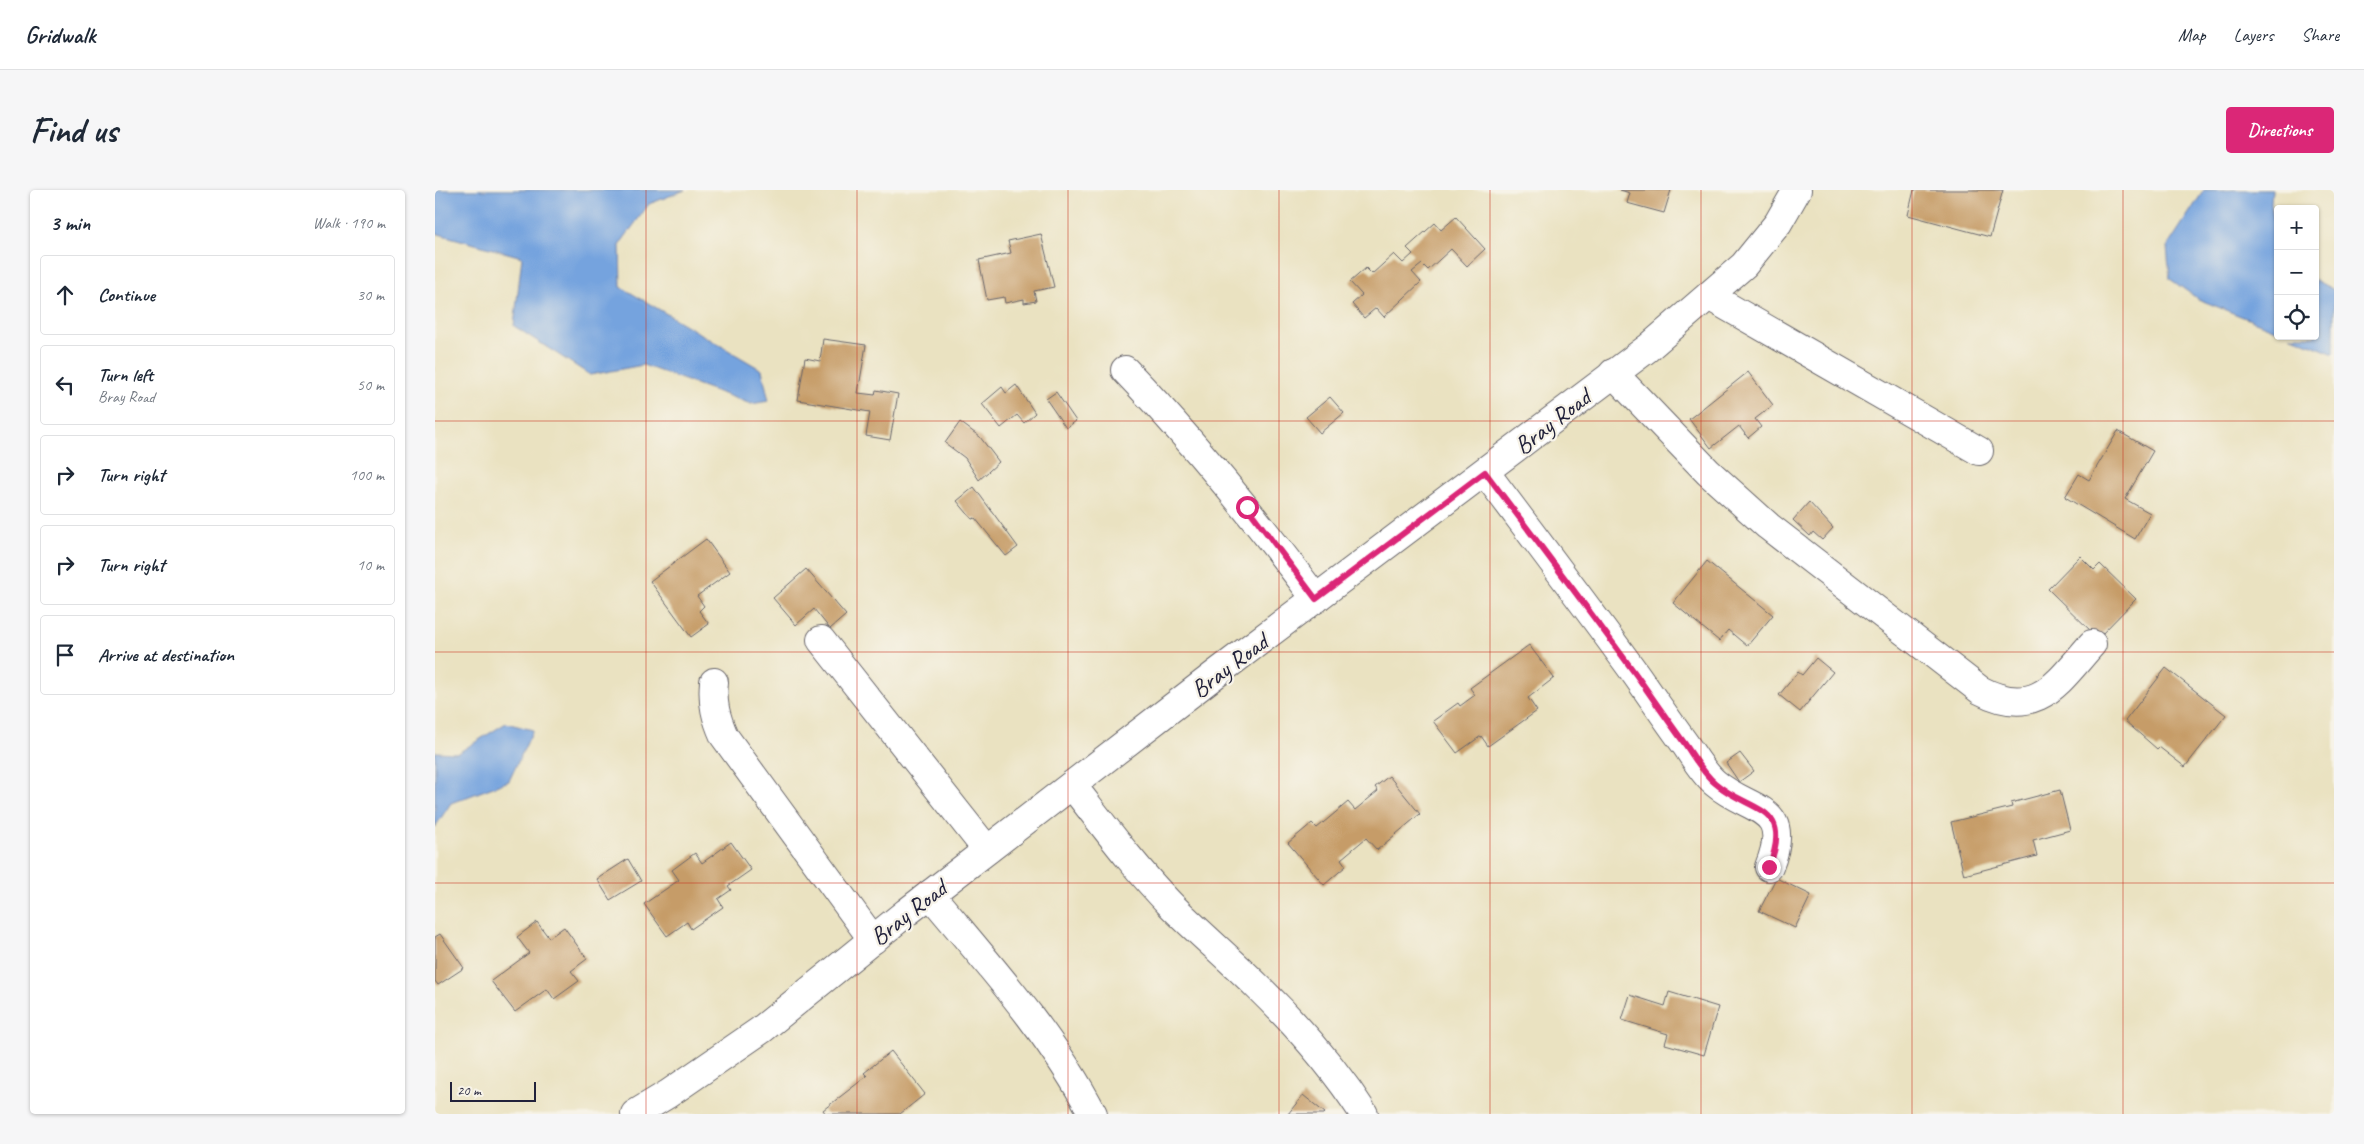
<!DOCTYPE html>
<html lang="en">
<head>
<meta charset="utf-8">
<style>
	body { margin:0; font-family:Caveat,sans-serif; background:#f6f6f7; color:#1f2937 }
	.controls { position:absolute; right:15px; top:15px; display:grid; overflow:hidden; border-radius:5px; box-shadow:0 1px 4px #0004 }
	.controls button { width:45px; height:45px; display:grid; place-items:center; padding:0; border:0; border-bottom:1px solid #e0e1e3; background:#fff; color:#1f2937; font:25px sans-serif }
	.scale { position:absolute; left:15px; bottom:12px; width:86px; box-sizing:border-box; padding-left:5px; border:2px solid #22223b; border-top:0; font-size:14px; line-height:18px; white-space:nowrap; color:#22223b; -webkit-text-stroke:4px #f7f3e8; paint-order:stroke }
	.stop { position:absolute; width:15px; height:15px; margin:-11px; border:4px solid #db2777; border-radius:50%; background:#fff }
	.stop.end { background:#db2777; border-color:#fff; box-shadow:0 1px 5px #0008 }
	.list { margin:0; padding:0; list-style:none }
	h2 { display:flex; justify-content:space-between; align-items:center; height:65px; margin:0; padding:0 20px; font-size:21px }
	h2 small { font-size:16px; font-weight:400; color:#747a83 }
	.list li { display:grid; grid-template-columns:32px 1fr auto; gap:15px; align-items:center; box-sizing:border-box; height:80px; margin:0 10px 10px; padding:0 10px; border:1px solid #e0e1e3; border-radius:5px }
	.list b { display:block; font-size:19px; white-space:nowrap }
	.list p { margin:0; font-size:16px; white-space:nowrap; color:#747a83 }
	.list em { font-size:16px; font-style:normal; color:#747a83 }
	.icon { flex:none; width:28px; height:28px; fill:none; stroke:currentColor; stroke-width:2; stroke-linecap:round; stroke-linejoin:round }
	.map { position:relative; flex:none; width:1899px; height:924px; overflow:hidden; border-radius:5px }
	header { display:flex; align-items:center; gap:30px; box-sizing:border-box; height:70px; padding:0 25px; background:#fff; border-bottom:1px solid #e0e1e3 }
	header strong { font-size:24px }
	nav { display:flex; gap:28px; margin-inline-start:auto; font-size:18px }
	.intro { display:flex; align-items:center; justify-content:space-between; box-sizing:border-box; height:120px; padding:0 30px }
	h1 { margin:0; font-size:35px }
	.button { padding:12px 22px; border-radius:5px; background:#db2777; color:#fff; font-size:18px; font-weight:700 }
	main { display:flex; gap:30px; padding:0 30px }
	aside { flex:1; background:#fff; border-radius:5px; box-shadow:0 1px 4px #0004 }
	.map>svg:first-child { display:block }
	.water { fill:#75a3de; stroke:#4c628c }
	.building { fill:#c69c67 }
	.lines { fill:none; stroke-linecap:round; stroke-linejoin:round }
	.minor-casing { stroke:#68656a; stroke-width:30 }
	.minor { stroke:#fff; stroke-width:28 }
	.route { stroke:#db2777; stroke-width:6 }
	.grid { fill:none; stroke:#c8321e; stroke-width:1; stroke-opacity:0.55 }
	.labels { text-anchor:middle; stroke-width:4.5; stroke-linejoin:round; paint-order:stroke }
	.street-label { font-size:25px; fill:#22223b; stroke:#f7f3e8 }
</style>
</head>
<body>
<header>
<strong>Gridwalk</strong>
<nav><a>Map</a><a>Layers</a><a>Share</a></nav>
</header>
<div class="intro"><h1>Find us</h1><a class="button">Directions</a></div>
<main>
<aside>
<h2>3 min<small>Walk · 190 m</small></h2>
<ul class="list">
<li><svg class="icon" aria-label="ahead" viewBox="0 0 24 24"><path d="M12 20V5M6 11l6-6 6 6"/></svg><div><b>Continue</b></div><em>30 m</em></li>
<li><svg class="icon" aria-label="left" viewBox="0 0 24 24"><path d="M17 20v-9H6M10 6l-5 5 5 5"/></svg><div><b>Turn left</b><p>Bray Road</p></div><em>50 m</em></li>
<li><svg class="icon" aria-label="right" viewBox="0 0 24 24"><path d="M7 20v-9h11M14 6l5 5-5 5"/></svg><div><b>Turn right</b></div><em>100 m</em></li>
<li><svg class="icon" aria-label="right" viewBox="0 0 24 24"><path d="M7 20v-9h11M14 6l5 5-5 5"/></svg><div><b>Turn right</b></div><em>10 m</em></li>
<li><svg class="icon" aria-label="arrive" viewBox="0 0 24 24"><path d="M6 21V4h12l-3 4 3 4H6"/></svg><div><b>Arrive at destination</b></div></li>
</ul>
</aside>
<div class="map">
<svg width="1899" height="924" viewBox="0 0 1899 924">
	<rect width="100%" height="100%" fill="#f7f3e8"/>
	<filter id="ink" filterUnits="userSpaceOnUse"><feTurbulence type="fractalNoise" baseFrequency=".02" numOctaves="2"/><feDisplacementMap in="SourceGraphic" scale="10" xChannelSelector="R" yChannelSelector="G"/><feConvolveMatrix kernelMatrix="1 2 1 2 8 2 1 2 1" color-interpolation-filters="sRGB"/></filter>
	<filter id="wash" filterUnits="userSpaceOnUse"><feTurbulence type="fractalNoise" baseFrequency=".0096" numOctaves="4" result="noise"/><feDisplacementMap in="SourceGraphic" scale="20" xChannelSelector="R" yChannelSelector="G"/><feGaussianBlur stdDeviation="1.12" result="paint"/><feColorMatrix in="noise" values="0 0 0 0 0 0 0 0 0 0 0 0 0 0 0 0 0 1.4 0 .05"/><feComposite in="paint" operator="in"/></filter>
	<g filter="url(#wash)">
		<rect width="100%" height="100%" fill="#eae2c1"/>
		<g class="water">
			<path d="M0,0H250L214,14L185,54L186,97L327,180L334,211L316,214L208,175L155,185L79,136L87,67L0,43Z"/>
			<path d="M1769,0H1837L1836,13L1843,63V141L1763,109L1735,89L1732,57Z"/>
			<path d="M1880,90L1899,100V164L1855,146H1880Z"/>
			<path d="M71,533L98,540L74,591L16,613L0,637V562L23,563Z"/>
		</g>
		<g id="blocks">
			<g class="building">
				<path d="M1185,0H1236L1229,23L1192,13L1195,3Z"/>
				<path d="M1479,0H1568L1555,47L1473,25Z"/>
				<path d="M1021,27L1050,59L1032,76L1016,59L993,80L987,74L977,82L986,92L949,127L941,118L929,128L917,114L927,105L915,92L931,78L937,84L959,64L968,73L978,64L972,58L1000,33L1006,40Z"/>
				<path d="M606,44L619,97L599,101L601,111L589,113V109L570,113L569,107L552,110L544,70L576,63L573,51Z"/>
				<path d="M388,149L431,155L423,203L440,205L441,200L463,204L455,250L431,246L435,222L363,210L370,168L385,171Z"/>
				<path d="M1313,182L1338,215L1320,229L1326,237L1313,248L1304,236L1276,258L1254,229Z"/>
				<path d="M581,195L600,223L589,233L582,225L566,238L547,214L567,197L571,203Z"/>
				<path d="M621,202L641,231L631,238L611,209Z"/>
				<path d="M895,207L909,223L885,243L871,227Z"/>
				<path d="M525,232L545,247L564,272L544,290L530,268L510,253Z"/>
				<path d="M1683,241L1718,261L1690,309L1715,323L1700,349L1630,307L1644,284L1654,290Z"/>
				<path d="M539,297L583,357L571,366L540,328L537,329L522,311Z"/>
				<path d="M1374,312L1398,338L1387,350L1378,342L1375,346L1358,330Z"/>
				<path d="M271,349L295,382L262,406L269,416L264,421L274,434L256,447L215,391Z"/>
				<path d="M1645,366L1659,380L1665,374L1701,409L1663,448L1613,399Z"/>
				<path d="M1272,371L1338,425L1312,456L1293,440L1284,451L1238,413Z"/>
				<path d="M371,379L411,425L395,439L379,419L361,435L338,408Z"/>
				<path d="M1094,455L1119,488L1093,508L1102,521L1053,556L1046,546L1022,563L998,531L1023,513L1025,516L1040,505L1035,498Z"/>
				<path d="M1381,468L1398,482L1365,522L1344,505L1363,482L1367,485Z"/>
				<path d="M1731,478L1791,525L1750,577L1724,557L1722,559L1690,531Z"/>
				<path d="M1305,563L1319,581L1304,592L1291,573Z"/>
				<path d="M954,586L985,624L942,660L931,648L906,669L911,676L889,695L853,653L877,633L882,638L913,612L920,620L943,601L940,597Z"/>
				<path d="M1625,600L1635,640L1598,650L1602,666L1529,685L1516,632L1577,617L1576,613Z"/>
				<path d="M296,652L316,680L293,696L296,700L283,709L288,717L256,739L252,732L232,746L209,714L244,690L237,680L260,663L267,673Z"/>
				<path d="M193,669L206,691L175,710L162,689Z"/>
				<path d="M1341,688L1376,705L1360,738L1324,721Z"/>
				<path d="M102,732L114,748L129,737L152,769L136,781L144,791L119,809L112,799L80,822L56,791L94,763L82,747Z"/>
				<path d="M5,744L29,778L3,795L0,791V747Z"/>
				<path d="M1234,802L1283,817L1269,865L1230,854L1233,844L1187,830L1195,805L1230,816Z"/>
				<path d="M456,861L490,904L465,924H391L388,920L432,886L429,883Z"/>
				<path d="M868,905L890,923L889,924H853Z"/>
			</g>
		</g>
	</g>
	<g filter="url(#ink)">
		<use href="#blocks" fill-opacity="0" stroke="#68656a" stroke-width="1"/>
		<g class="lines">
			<g class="minor-casing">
				<g id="minor">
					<path d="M1274,106L1544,261"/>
					<path d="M690,180C759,252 821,329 881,409"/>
					<path d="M1178,183L1273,282L1333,336L1545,500C1602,530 1623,492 1657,454"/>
					<path d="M1050,282C1101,350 1152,417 1202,486C1218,509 1234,532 1250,554C1259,567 1268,583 1280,593C1315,623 1359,614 1334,677"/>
					<path d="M386,450L552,660"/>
					<path d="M279,492C277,513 281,528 289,546L438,750"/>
					<path d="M637,595C669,636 700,678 736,715C764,743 794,768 822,796C862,835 899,877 929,924"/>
					<path d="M495,704C553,774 616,843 658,924"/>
					<path d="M200,924L233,904L326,840L472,722L782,483L1213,158L1309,75L1343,33L1362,0"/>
				</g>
			</g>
			<use href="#minor" class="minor"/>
		</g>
	</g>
	<g class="lines" filter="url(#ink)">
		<path class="route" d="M812,317L881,409L1050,282C1101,350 1152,417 1202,486C1218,509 1234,532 1250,554C1259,567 1268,583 1280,593C1315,623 1359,614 1334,677"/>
	</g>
	<path class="grid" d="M211,0V924M422,0V924M633,0V924M844,0V924M1055,0V924M1266,0V924M1477,0V924M1688,0V924M0,231H1899M0,462H1899M0,693H1899"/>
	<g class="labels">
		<g class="street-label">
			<text transform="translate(1117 231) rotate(-38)" y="9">Bray Road</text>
			<text transform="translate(794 475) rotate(-37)" y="9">Bray Road</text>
			<text transform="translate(473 722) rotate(-38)" y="9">Bray Road</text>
		</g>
	</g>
</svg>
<div class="controls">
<button>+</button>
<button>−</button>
<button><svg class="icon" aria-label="locate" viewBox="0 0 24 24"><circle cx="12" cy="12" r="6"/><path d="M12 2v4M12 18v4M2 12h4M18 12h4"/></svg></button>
</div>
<div class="scale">20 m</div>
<div class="stop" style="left:812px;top:317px"></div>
<div class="stop end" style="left:1334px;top:677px"></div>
</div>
</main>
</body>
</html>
